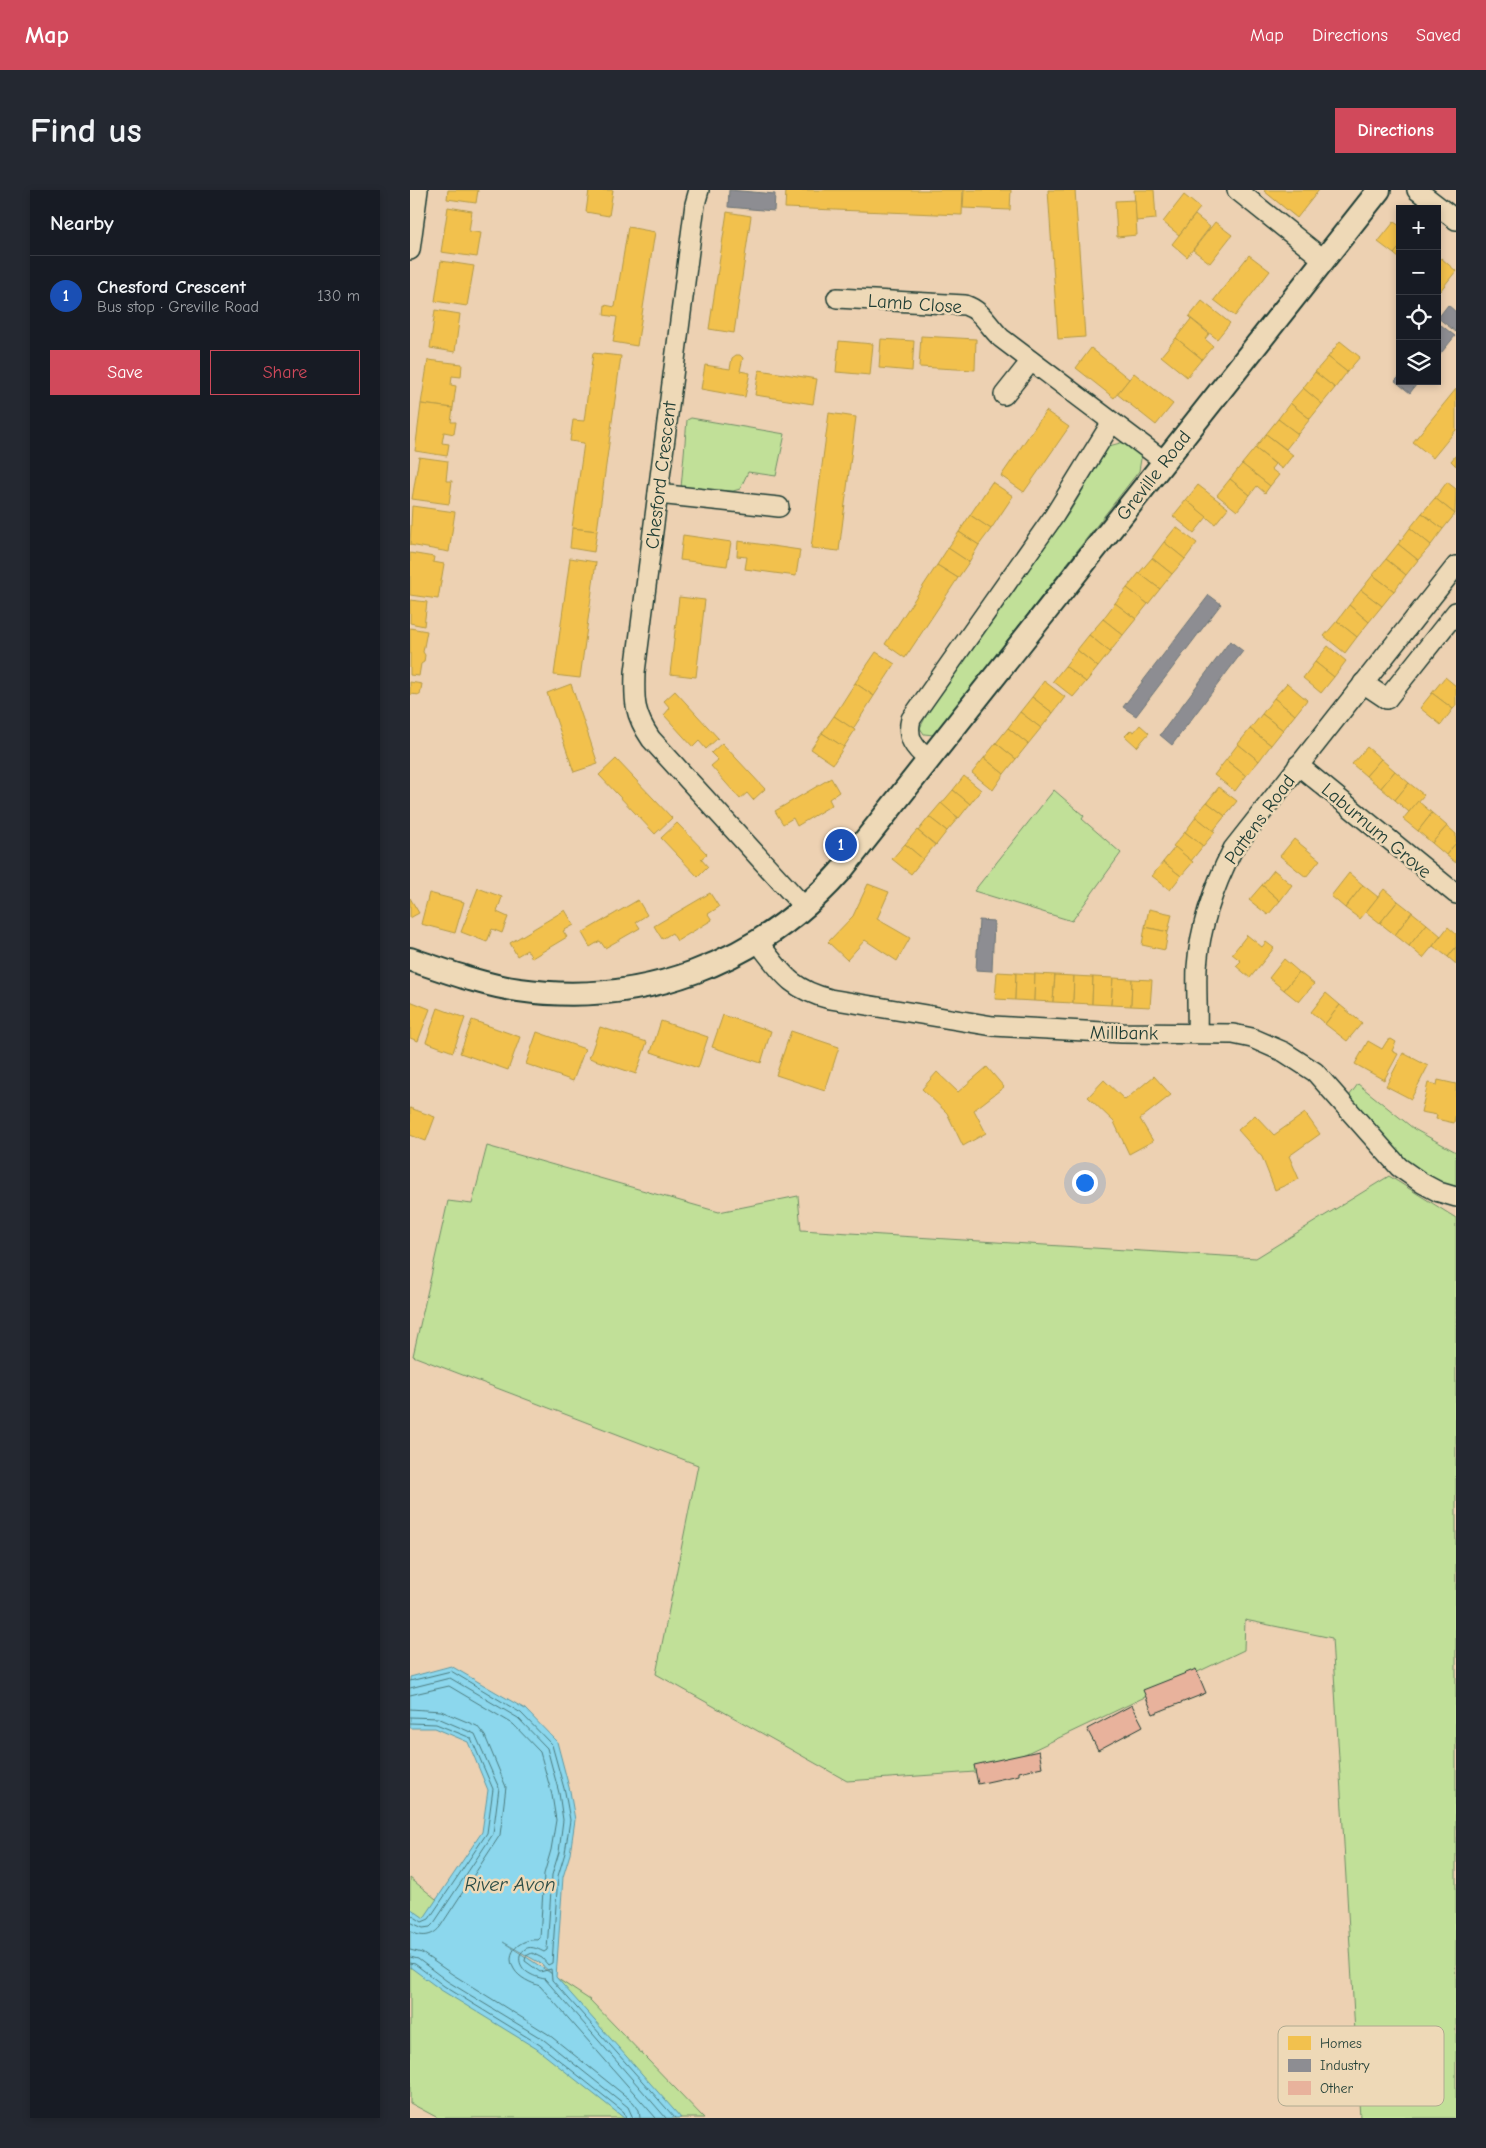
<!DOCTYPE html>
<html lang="en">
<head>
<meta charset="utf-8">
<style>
	body { margin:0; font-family:"Comic Neue",sans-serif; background:#242831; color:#f1f3f6 }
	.controls { position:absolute; right:15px; top:15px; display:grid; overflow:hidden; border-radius:0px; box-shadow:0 2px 8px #0003 }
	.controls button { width:45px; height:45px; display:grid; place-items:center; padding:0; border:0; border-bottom:1px solid #363941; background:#171b24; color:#f1f3f6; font:25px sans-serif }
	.you { position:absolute; left:674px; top:992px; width:18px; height:18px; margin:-12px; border:4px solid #fff; border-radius:50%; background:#1a73e8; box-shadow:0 0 0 8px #1a73e833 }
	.badge { display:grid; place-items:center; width:32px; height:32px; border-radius:50%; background:#d1495b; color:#fff; font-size:16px; font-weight:700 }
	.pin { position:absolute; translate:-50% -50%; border:2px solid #fff; box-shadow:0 1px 5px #0006 }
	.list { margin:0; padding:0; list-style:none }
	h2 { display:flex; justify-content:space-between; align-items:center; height:65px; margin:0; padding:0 20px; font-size:21px }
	h2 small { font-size:16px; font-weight:400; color:#9ea1a6 }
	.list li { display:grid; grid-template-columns:32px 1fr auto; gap:15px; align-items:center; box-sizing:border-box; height:80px; padding:0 20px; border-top:1px solid #363941 }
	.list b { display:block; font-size:19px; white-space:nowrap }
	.list p { margin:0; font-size:16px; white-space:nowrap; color:#9ea1a6 }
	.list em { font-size:16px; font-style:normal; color:#9ea1a6 }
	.actions { display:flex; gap:10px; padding:15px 20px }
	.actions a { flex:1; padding:11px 0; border:1px solid #d1495b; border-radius:0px; text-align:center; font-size:18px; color:#d1495b }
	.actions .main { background:#d1495b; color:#fff }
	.icon { flex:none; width:28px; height:28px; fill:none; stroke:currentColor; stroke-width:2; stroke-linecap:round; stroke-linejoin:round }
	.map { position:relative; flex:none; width:1046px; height:1928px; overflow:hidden; border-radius:0px }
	header { display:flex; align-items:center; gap:30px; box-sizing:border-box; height:70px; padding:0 25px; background:#d1495b; color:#fff }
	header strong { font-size:24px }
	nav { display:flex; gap:28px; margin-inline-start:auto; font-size:18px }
	.intro { display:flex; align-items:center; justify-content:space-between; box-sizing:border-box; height:120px; padding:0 30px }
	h1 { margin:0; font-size:35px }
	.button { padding:12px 22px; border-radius:0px; background:#d1495b; color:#fff; font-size:18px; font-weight:700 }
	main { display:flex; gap:30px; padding:0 30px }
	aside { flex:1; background:#171b24; border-radius:0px; box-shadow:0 2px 8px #0003 }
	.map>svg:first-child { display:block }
	.green { fill:#c1e098; stroke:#708e66 }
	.water { fill:#8cd7ed; stroke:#6099a3; fill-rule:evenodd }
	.homes { fill:#f2c14e; stroke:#b39946 }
	.industry { fill:#8d8d92; stroke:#6c7576 }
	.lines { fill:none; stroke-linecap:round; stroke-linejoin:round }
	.shore { stroke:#4b7b7e; stroke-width:1 }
	.building { fill:#e8b29c; stroke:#1f3d34 }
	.minor-casing { stroke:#1f3d34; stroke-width:22 }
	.tertiary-casing { stroke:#1f3d34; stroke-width:26 }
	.minor { stroke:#eed9b7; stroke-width:19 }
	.tertiary { stroke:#eed9b7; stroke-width:22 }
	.labels { text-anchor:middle; stroke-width:5; stroke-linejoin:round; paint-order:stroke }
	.street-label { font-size:19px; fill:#1f3d34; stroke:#eed9b7 }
	.water-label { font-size:20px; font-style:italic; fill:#2a4c46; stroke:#eed9b7 }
	.key { fill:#eed9b7; stroke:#b0aa90; stroke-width:1 }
	.key-label { font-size:14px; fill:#1f3d34 }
</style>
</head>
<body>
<header>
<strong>Map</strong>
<nav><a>Map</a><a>Directions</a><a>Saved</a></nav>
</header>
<div class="intro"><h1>Find us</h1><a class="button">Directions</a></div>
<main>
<aside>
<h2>Nearby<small></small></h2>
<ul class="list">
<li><span class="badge" style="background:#1a4fb4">1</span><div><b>Chesford Crescent</b><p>Bus stop · Greville Road</p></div><em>130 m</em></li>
</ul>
<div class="actions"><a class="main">Save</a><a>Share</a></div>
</aside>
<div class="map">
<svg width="1046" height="1928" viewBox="0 0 1046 1928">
	<rect width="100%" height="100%" fill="#edd1b2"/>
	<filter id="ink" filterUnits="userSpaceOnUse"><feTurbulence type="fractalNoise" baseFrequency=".02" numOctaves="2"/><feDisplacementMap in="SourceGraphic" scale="10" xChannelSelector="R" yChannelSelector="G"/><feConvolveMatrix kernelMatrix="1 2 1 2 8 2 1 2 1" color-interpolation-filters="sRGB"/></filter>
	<g filter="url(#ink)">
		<g class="green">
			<path d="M281,228L375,244L366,286L338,282L330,299L323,301L271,298L277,230Z"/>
			<path d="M714,252L732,263L729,281L524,545L514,544L510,538L520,518L659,323L699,256Z"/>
			<path d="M644,600L674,626L672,629L711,663L662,731L564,701Z"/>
			<path d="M948,894L1004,939L1046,962V999L1018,987L992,970L937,909Z"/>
			<path d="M77,956L309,1022L388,1006L391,1040L846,1068L979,986L1046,1028V1928H950L922,1448L835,1430L834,1460L579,1581L437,1591L246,1484L288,1275L3,1166L38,1011L62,1014Z"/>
			<path d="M0,1688L26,1709L180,1810L294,1928H28L0,1913Z"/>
		</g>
		<path class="water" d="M41,1476L115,1519L147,1552L160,1601L165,1630L160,1664L153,1687L146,1787L271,1928H214L127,1859L31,1800L0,1777V1718L14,1728L72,1642L78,1600L58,1552L25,1538H0V1487ZM93,1752L130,1773L142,1784Z"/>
		<g class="homes">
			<path d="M38,0H68L66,13L37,9Z"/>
			<path d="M179,0H203L199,26L176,22Z"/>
			<path d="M376,0H553L552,25L375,18Z"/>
			<path d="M554,0H601L600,20L553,18Z"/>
			<path d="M638,0H665L675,147L648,149Z"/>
			<path d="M724,0H744L746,29L726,31Z"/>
			<path d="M855,0H909L887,28L854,1Z"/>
			<path d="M774,5L790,18L769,45L753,32Z"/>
			<path d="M725,10L727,45L707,47L705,11Z"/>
			<path d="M38,17L62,21L59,41L71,43L67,67L31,62Z"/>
			<path d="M317,22L341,26L324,143L299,139Z"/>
			<path d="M785,25L800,37L777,67L762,54Z"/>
			<path d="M805,32L822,45L800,73L783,60Z"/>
			<path d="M984,32L990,36V57L984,64L968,52Z"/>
			<path d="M218,37L245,42L227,156L203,152L207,127L194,125L195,115L205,117Z"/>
			<path d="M990,57V69L984,64Z"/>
			<path d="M839,65L860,81L825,126L804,110Z"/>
			<path d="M1031,68L1046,81L1030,101L1027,98V73Z"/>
			<path d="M31,71L64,76L57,116L25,111Z"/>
			<path d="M792,111L820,133L807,149L779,127Z"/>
			<path d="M25,120L50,124L45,162L20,158Z"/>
			<path d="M781,129L799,144L795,149L803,156L792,169L766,148Z"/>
			<path d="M511,146L566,149L565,180L509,177Z"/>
			<path d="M766,148L792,169L777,187L751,166Z"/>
			<path d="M471,149L504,151L502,181L469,178Z"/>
			<path d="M429,151L463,154L460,185L426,182Z"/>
			<path d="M930,151L950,167L937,182L918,167Z"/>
			<path d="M681,158L719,189L704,208L666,178Z"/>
			<path d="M183,163L211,166L187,341L162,338L174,253L160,251L163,230L174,231Z"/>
			<path d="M326,165H330L333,168L330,181L340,183L335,207L291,199L295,175L320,179L322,168Z"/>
			<path d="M918,167L937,182L925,198L905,182Z"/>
			<path d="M18,170L52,174L51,187L42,186L41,195L46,196L43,218L11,214Z"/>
			<path d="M349,180L407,189L403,214L345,205Z"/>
			<path d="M905,182L925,198L912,214L893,198Z"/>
			<path d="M724,183L763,214L746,235L707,204Z"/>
			<path d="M893,198L912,214L900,229L880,213Z"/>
			<path d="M1046,199V240L1023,268L1003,252Z"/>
			<path d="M880,213L900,229L888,244L868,229Z"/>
			<path d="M11,214L43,218L41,232H46L44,244L34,242L32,253L39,254L37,266L5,261Z"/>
			<path d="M636,221L659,237L614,302L591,286Z"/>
			<path d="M419,223L446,227L429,361L401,358Z"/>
			<path d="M868,229L888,244L876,259L856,244Z"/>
			<path d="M856,244L883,265L872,279L845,258Z"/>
			<path d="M845,258L865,274L861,279L869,285L860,296L832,274Z"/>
			<path d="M1046,265V276L1041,271Z"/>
			<path d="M9,267L38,271L36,291H42L39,314L2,309Z"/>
			<path d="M832,274L860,296L855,303L847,296L840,305L820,289Z"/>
			<path d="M820,289L840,305L827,321L807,305Z"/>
			<path d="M582,292L603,306L581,339L560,325Z"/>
			<path d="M1037,292L1046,299L1045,324L1025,308Z"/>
			<path d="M788,295L818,318L805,334L776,310Z"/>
			<path d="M1025,308L1045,324L1033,339L1012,323Z"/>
			<path d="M776,310L797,327L784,343L763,326Z"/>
			<path d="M2,316L45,322L39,362L0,355Z"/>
			<path d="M1012,323L1033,339L1021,355L1000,338Z"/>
			<path d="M560,325L581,339L569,355L549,342Z"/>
			<path d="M766,337L787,353L775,369L754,352Z"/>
			<path d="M162,338L187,341L184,362L160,358Z"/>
			<path d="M1000,338L1021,355L1008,370L988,354Z"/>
			<path d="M549,342L569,355L559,372L538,358Z"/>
			<path d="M273,345L321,352L317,376L270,370Z"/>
			<path d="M328,351L390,360L386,386L335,379L337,367L327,366Z"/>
			<path d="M754,352L775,369L762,384L742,368Z"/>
			<path d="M988,354L1008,370L996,385L976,369Z"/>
			<path d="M538,358L559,372L548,388L527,375Z"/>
			<path d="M0,363L24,367L23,372L34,374L28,409L0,405Z"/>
			<path d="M160,368L186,372L170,488L144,485Z"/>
			<path d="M742,368L762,384L750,399L729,383Z"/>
			<path d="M976,369L996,385L984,401L963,385Z"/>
			<path d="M527,375L548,388L495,468L475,454Z"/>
			<path d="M729,383L750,399L738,414L717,398Z"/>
			<path d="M963,385L984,401L972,416L951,400Z"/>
			<path d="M717,398L738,414L726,429L705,413Z"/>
			<path d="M951,400L972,416L959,432L939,415Z"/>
			<path d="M269,407L295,410L286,487L260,484Z"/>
			<path d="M0,410L17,412L14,436L0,433Z"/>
			<path d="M705,413L726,429L713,445L693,429Z"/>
			<path d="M939,415L959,432L947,447L927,431Z"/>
			<path d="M693,429L713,445L700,462L679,445Z"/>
			<path d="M927,431L947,447L935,463L914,446Z"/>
			<path d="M0,438L17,441L13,462L15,465L14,472L11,474L9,486L0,485Z"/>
			<path d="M679,445L700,462L688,477L667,460Z"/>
			<path d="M918,456L936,471L924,487L905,472Z"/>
			<path d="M667,460L688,477L676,492L655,476Z"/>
			<path d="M466,462L485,474L464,506L445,493Z"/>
			<path d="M905,472L924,487L911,503L893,488Z"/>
			<path d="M655,476L676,492L663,507L643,491Z"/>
			<path d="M1035,487L1046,496V516L1043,519L1022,503Z"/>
			<path d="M634,491L655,507L643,523L622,507Z"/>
			<path d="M0,492L12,494L10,505L0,504Z"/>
			<path d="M445,493L464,506L443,539L424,526Z"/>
			<path d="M877,493L897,510L885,525L864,508Z"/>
			<path d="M161,494L188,574L164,582L137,503Z"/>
			<path d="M265,501L308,548L296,559L289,551L283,557L254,525L260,518L254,511Z"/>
			<path d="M1022,503L1043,519L1031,535L1010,518Z"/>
			<path d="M622,507L643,523L631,538L610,522Z"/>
			<path d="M864,508L885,525L873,540L852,524Z"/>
			<path d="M610,522L631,538L618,554L598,538Z"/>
			<path d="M852,524L873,540L861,555L840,539Z"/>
			<path d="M424,526L445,540L434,557L412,543Z"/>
			<path d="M730,535L739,543L727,557L715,546L721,540L724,542Z"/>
			<path d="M598,538L618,554L606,569L586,553Z"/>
			<path d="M840,539L861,555L849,571L828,554Z"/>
			<path d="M412,543L434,557L423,574L401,559Z"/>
			<path d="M312,553L355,599L343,610L337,603L330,609L301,576L308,570L301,563Z"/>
			<path d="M586,553L606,569L594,584L574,568Z"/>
			<path d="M828,554L849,571L836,586L816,570Z"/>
			<path d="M957,557L971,569L956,586L942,574Z"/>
			<path d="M574,568L594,584L583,600L562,583Z"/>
			<path d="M206,569L262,628L245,644L189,585Z"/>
			<path d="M971,569L985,581L971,598L956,586Z"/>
			<path d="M816,570L836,586L825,601L804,585Z"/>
			<path d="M985,581L999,593L985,610L971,598Z"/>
			<path d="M554,586L571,600L560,614L543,600Z"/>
			<path d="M421,588L429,602L419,609L422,615L387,636L383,628L373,634L365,621Z"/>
			<path d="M999,593L1014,605L999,622L985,610Z"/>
			<path d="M809,597L827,611L815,626L797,612Z"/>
			<path d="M543,600L560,614L549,628L531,614Z"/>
			<path d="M1008,611L1022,623L1008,641L993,629Z"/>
			<path d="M797,612L815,626L803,641L785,626Z"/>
			<path d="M531,613L548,628L537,641L519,627Z"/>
			<path d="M1022,623L1037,636L1022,653L1008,641Z"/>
			<path d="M519,627L537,641L526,655L508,641Z"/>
			<path d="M786,627L805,642L793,656L775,642Z"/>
			<path d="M267,633L297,664L291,669L298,677L288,687L251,648Z"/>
			<path d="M1037,636L1046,644V653L1036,665L1022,653Z"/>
			<path d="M507,640L525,655L513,669L495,654Z"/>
			<path d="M775,642L793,656L781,671L763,656Z"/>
			<path d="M884,649L910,670L896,687L870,666Z"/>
			<path d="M1046,653V673L1036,665Z"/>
			<path d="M495,654L513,669L501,684L482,669Z"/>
			<path d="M765,657L783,672L771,686L753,672Z"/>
			<path d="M753,672L771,686L760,700L742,686Z"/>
			<path d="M864,680L882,695L870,711L852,695Z"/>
			<path d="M939,683L953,695L935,718L921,706Z"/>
			<path d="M458,694L479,702L467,729L500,748L487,771L455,750L437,770L418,752L443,726Z"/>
			<path d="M852,695L870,711L858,725L839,710Z"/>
			<path d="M953,695L968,707L950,729L935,718Z"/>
			<path d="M68,698L92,707L87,722L98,727L92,743L82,739L77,752L51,742Z"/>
			<path d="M974,699L988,711L970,733L956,722Z"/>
			<path d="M19,703L54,712L45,743L11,734Z"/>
			<path d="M300,703L309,717L298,724L302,730L267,751L262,743L252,749L244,736Z"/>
			<path d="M0,708L9,723L0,728Z"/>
			<path d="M228,710L237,725L226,732L230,738L195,758L190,751L180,757L172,743Z"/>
			<path d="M988,711L1002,722L985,745L970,733Z"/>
			<path d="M739,719L762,724L758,742L735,737Z"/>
			<path d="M155,720L164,735L153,741L157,747L122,768L117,760L107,766L100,753Z"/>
			<path d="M1002,722L1017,734L999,756L985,745Z"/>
			<path d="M1017,734L1031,746L1013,768L999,756Z"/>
			<path d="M735,737L758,742L755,760L732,755Z"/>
			<path d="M1038,737L1046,744V757L1038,767L1023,756Z"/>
			<path d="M837,745L852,757L856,752L864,758L840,788L826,776L831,771L822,764Z"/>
			<path d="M1046,757V774L1038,767Z"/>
			<path d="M874,769L889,782L874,800L859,788Z"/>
			<path d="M587,782L606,783L605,810L585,809Z"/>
			<path d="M889,782L904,794L889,812L874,800Z"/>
			<path d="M606,783L625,784L624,811L605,810Z"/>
			<path d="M625,784L645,785L643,812L624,811Z"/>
			<path d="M645,785L664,786L663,813L643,812Z"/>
			<path d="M664,786L683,787L682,814L663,813Z"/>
			<path d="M683,787L703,788L701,815L682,814Z"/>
			<path d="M703,788L722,789L721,816L701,815Z"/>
			<path d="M722,789L742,790L740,817L721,816Z"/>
			<path d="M916,803L930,815L915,834L901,822Z"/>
			<path d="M0,811L20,819L8,851L0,848Z"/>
			<path d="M930,815L952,833L937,851L915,834Z"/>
			<path d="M28,818L55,828L43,862L16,852Z"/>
			<path d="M313,825L361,841L351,873L302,857Z"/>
			<path d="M62,830L110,847L98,880L50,863Z"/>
			<path d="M251,831L298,847L288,878L241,862Z"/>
			<path d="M190,837L237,852L226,884L179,868Z"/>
			<path d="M381,841L429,857L415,901L366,885Z"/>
			<path d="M127,842L175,859L163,891L116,874Z"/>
			<path d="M981,849L986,852L982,861L988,864L974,890L945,874L958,851L972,859L977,851Z"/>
			<path d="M993,863L1018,876L1001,909L976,896Z"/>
			<path d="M577,877L594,897L564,920L576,943L553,956L537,923L512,899L527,882L548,902Z"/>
			<path d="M744,886L761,905L730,929L743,951L719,964L704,932L678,907L694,890L715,910Z"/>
			<path d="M1028,890L1046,894V922L1044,933L1026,929L1027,925L1011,922L1018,893L1027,895Z"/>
			<path d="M0,918L25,927L16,951L0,945Z"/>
			<path d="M895,923L910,944L879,966L889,989L865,1000L852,967L828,940L845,925L864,945Z"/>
		</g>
		<g class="industry">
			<path d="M319,0L365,4L364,21L318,17Z"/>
			<path d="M1038,115L1046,122V142L1028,128Z"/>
			<path d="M1031,135L1045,146L1027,168V139Z"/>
			<path d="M990,186V191H1009L1000,203L985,191Z"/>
			<path d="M799,405L811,414L726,526L713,517Z"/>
			<path d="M820,451L833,461L762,555L750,545Z"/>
			<path d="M569,730L584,731L582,781L566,780Z"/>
		</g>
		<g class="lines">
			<g class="shore">
				<path d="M0,1491L41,1481L111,1523L142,1555L155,1602L160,1630L155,1663L148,1686L142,1773L138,1775L132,1768L122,1763L116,1766L115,1771L130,1782L141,1779L142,1790L265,1928"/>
				<path d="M0,1498L40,1488L108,1528L137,1558L149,1603L153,1630L149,1662L142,1685L137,1760L134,1762C124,1757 116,1754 110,1765C107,1780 123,1787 135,1789L256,1928"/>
				<path d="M0,1505L39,1496L103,1534L130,1562L142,1605L146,1630L141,1660L134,1684L130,1748L128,1750C111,1748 94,1762 104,1779C109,1788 121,1793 130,1796L246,1928"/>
				<path d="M0,1519L31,1521L67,1536L75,1546L96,1597L90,1645L30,1737C22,1747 11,1748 0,1741"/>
				<path d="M0,1527L28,1528L65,1544L89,1598L83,1644L24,1733L20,1737L13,1738L0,1732"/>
				<path d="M0,1533L26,1534L61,1548L83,1599L77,1643L19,1729L12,1732L0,1724"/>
				<path d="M0,1760L12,1763L42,1784L138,1844L223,1912L229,1920L230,1928"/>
				<path d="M0,1767L8,1769L37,1791L134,1850L218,1917L223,1928"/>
				<path d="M0,1773L5,1774L34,1796L130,1855L214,1922L216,1928"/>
			</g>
		</g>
		<g class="building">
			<path d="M786,1479L796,1503L743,1524L733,1500Z"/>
			<path d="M722,1515L733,1536L688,1560L677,1539Z"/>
			<path d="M629,1561L632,1577L609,1582V1585L568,1594L564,1575Z"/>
		</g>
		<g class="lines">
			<g class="minor-casing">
				<g id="minor">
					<path d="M289,0L285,14C264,170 246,326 225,482C224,511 224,524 241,549L395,718"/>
					<path d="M827,0L913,69"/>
					<path d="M1007,0L1046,30"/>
					<path d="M0,60L8,0"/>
					<path d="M427,108L555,115C573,121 578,136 591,148L754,271"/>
					<path d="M594,205L621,171"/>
					<path d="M248,304L369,317"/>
					<path d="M953,493L977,509L1046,422"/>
					<path d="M519,570C504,558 496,548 501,529L644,326L702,232"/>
					<path d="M888,575L1046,704"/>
					<path d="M348,752C372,783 380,799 420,809L583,836L712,843L823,844L842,848L874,862L905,882L989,977L1012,993L1029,1002L1046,1007"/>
					<path d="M787,843C788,821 786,799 787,777C790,735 804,696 823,659L1046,376"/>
				</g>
			</g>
			<g class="tertiary-casing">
				<path id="tertiary" d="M0,769C36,781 72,795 109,800C231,817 348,774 430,682L969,0"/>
			</g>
			<use href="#minor" class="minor"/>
			<use href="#tertiary" class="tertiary"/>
		</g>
	</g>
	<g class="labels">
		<g class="street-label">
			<text transform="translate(505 113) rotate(4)" y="7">Lamb Close</text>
			<text transform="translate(250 285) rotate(-83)" y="7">Chesford Crescent</text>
			<text transform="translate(743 285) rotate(-52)" y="7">Greville Road</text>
			<text transform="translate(849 629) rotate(-54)" y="7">Pattens Road</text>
			<text transform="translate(967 640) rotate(40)" y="7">Laburnum Grove</text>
			<text transform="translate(714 842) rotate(1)" y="7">Millbank</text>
		</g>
		<g class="water-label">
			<text x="100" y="1701">River Avon</text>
		</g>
	</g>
	<rect x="868" y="1836" width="166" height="80" rx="8" class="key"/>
	<rect x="878" y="1846" width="23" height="14" fill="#f2c14e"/>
	<rect x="878" y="1869" width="23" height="13" fill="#8d8d92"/>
	<rect x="878" y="1891" width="23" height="14" fill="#e8b29c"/>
	<g class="key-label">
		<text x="910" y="1858">Homes</text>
		<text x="910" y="1880">Industry</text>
		<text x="910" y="1903">Other</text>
	</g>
</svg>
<div class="controls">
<button>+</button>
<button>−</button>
<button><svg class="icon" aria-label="locate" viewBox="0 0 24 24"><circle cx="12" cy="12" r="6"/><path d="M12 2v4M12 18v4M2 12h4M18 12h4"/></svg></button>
<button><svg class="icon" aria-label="layers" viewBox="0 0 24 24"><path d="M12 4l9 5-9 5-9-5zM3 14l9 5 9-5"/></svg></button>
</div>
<div class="you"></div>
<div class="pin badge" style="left:431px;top:655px;background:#1a4fb4">1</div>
</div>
</main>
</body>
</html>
